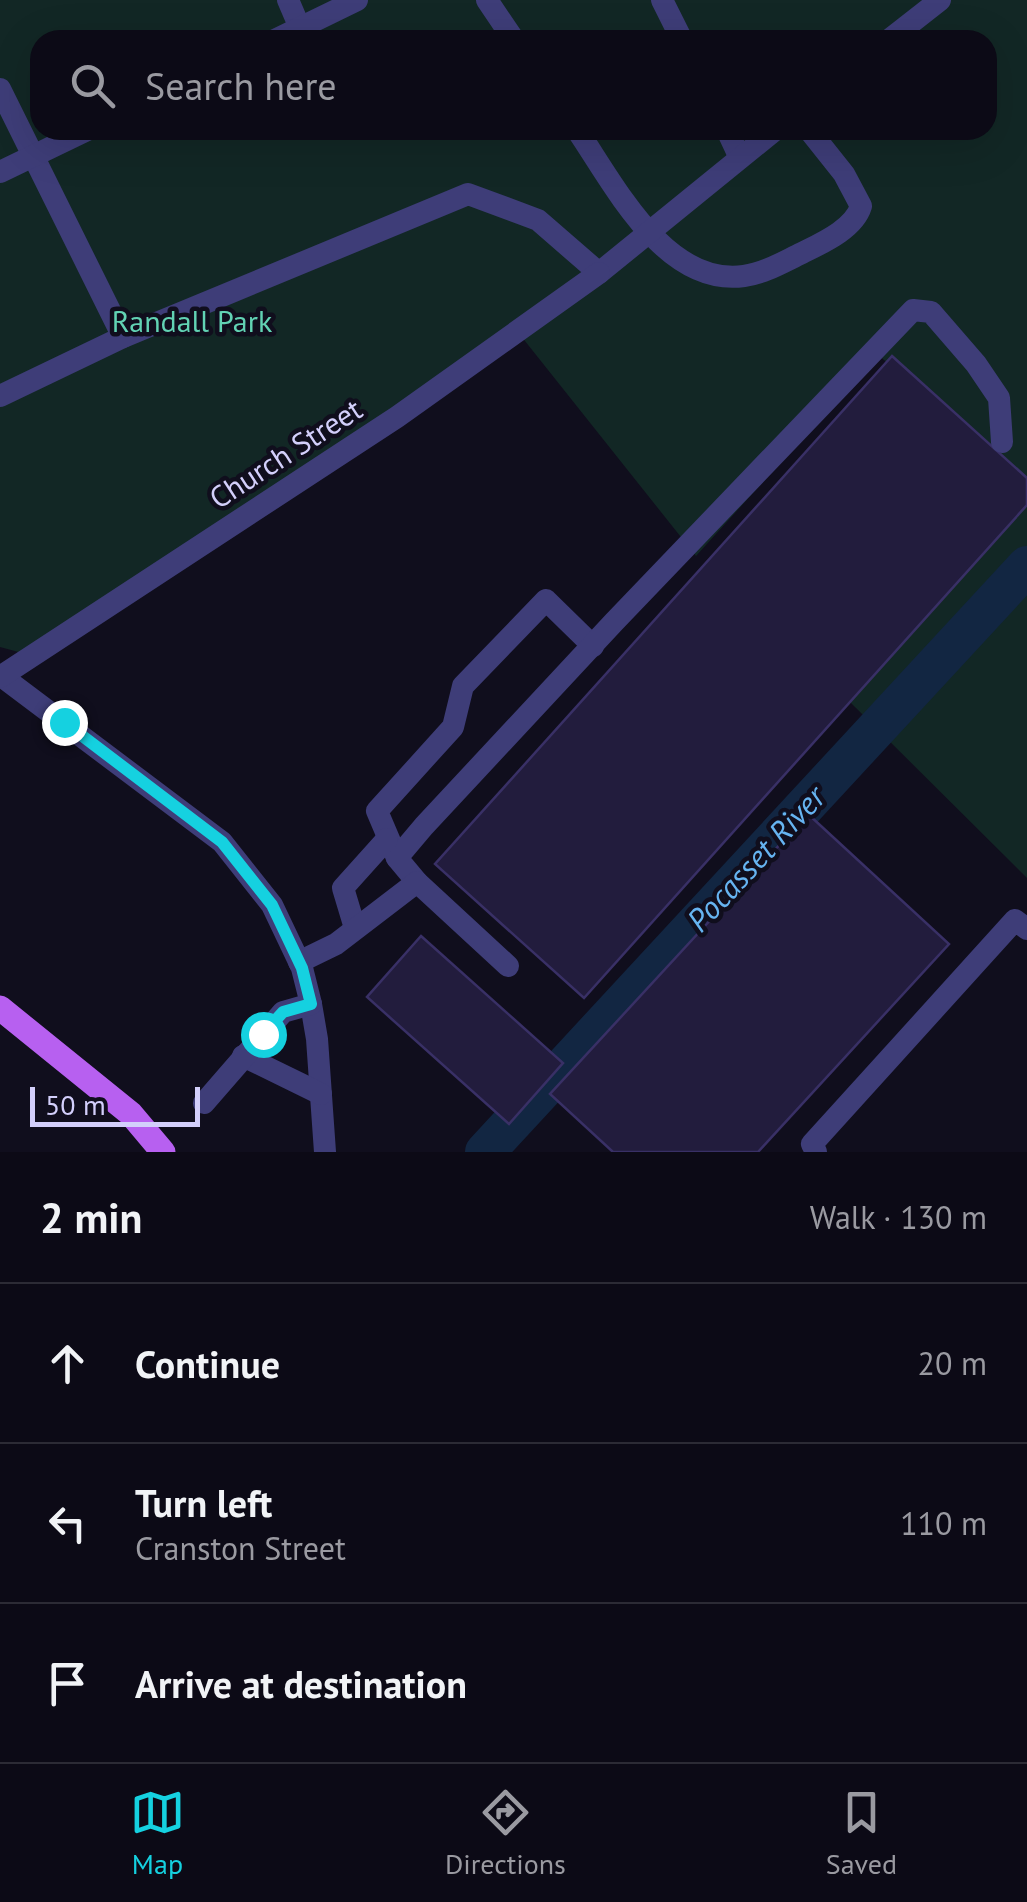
<!DOCTYPE html>
<html lang="en">
<head>
<meta charset="utf-8">
<style>
	body { margin:0; font-family:"PT Sans",sans-serif; background:#1a1823; color:#f1f3f6 }
	.scale { position:absolute; left:30px; bottom:25px; width:170px; box-sizing:border-box; padding-left:10px; border:5px solid #d3cffb; border-top:0; font-size:28px; line-height:35px; white-space:nowrap; color:#d3cffb; -webkit-text-stroke:8px #100e1d; paint-order:stroke }
	.stop { position:absolute; width:30px; height:30px; margin:-22px; border:8px solid #15d1e0; border-radius:50%; background:#fff }
	.stop.end { background:#15d1e0; border-color:#fff; box-shadow:0 2px 10px #0008 }
	.list { margin:0; padding:0; list-style:none }
	h2 { display:flex; justify-content:space-between; align-items:center; height:130px; margin:0; padding:0 40px; font-size:42px }
	h2 small { font-size:32px; font-weight:400; color:#9a9aa1 }
	.list li { display:grid; grid-template-columns:65px 1fr auto; gap:30px; align-items:center; box-sizing:border-box; height:160px; padding:0 40px; border-top:2px solid #2c2b35 }
	.list b { display:block; font-size:38px; white-space:nowrap }
	.list p { margin:0; font-size:32px; white-space:nowrap; color:#9a9aa1 }
	.list em { font-size:32px; font-style:normal; color:#9a9aa1 }
	.icon { flex:none; width:55px; height:55px; fill:none; stroke:currentColor; stroke-width:2; stroke-linecap:round; stroke-linejoin:round }
	.map { position:relative; flex:none; width:1027px; height:1152px; overflow:hidden }
	.search { position:absolute; background:#0c0a16; box-shadow:0 10px 40px #0002; left:30px; right:30px; top:30px; height:110px; display:flex; align-items:center; gap:25px; box-sizing:border-box; padding:0 35px; border-radius:30px; color:#9a9aa1; font-size:38px }
	.sheet { height:610px; background:#0c0a16 }
	nav { display:flex; justify-content:space-around; align-items:center; box-sizing:border-box; height:140px; border-top:2px solid #2c2b35; background:#0c0a16; font-size:28px; color:#9a9aa1 }
	nav a { display:grid; justify-items:center; gap:5px }
	nav .on { color:#15d1e0 }
	.map>svg:first-child { display:block }
	.green { fill:#122725; fill-rule:evenodd }
	.lines { fill:none; stroke-linecap:round; stroke-linejoin:round }
	.river { stroke:#122642; stroke-width:40 }
	.building { fill:#221c3d; stroke:#393066; stroke-width:2.5 }
	.minor { stroke:#3e3d78; stroke-width:22 }
	.major { stroke:#b760f0; stroke-width:25 }
	.route { stroke:#15d1e0; stroke-width:12 }
	.labels { text-anchor:middle; stroke-width:9; stroke-linejoin:round; paint-order:stroke }
	.park-label { font-size:30px; fill:#62d3b4; stroke:#100e1d }
	.street-label { font-size:30px; fill:#d3cffb; stroke:#100e1d }
	.water-label { font-size:32px; font-style:italic; fill:#66b4f1; stroke:#100e1d }
</style>
</head>
<body>
<div class="map">
<svg width="1027" height="1152" viewBox="0 0 1027 1152">
	<rect width="100%" height="100%" fill="#100e1d"/>
	<g class="green">
		<path d="M0,0H1027V479L878,355L696,556L517,331L26,654L0,647ZM40,40H987V130H40Z"/>
		<path d="M1027,505V878L850,702Z"/>
	</g>
	<g class="lines">
		<path class="river" d="M485,1152L1027,566"/>
	</g>
	<g class="building">
		<path d="M892,356L1027,478V505L584,998L435,864Z"/>
		<path d="M808,814L949,944L758,1152H613L550,1094Z"/>
		<path d="M421,936L563,1063L509,1124L367,997Z"/>
	</g>
	<g class="lines">
		<g class="minor">
			<path d="M288,0L300,28"/>
			<path d="M487,0L514,40"/>
			<path d="M662,0L682,40"/>
			<path d="M275,40L357,0"/>
			<path d="M889,40L940,0"/>
			<path d="M0,89L123,337"/>
			<path d="M577,130C614,184 665,287 744,276C765,273 783,262 802,253C822,243 854,229 861,206L844,174L809,130"/>
			<path d="M727,130L740,158"/>
			<path d="M0,172L87,130"/>
			<path d="M0,396L123,337L468,194L538,220L599,273L775,130"/>
			<path d="M0,675L222,842L272,905L302,968L311,1004L317,1039L325,1152"/>
			<path d="M0,677L397,417L599,273"/>
			<path d="M397,858L377,811L453,727L463,686L546,600L593,646"/>
			<path d="M417,882L397,858L424,826L614,622L913,310L931,312L976,364L999,398L1002,442"/>
			<path d="M355,928L343,888L387,839"/>
			<path d="M299,962L336,944L417,882L508,966"/>
			<path d="M243,1056L321,1094"/>
			<path d="M204,1103L283,1012L311,1004"/>
			<path d="M816,1152L812,1144L1015,920L1027,929"/>
		</g>
		<path class="major" d="M0,1008L131,1114L163,1152"/>
	</g>
	<g class="lines">
		<path class="route" d="M64,722L222,842L272,905L302,968L311,1004L283,1012L263,1034"/>
	</g>
	<g class="labels">
		<g class="park-label">
			<text x="192" y="332">Randall Park</text>
		</g>
		<g class="street-label">
			<text transform="translate(286 454) rotate(-33)" y="10">Church Street</text>
		</g>
		<g class="water-label">
			<text transform="translate(756 859) rotate(-47)" y="11">Pocasset River</text>
		</g>
	</g>
</svg>
<div class="scale">50 m</div>
<div class="stop" style="left:263px;top:1034px"></div>
<div class="stop end" style="left:64px;top:722px"></div>
<div class="search"><svg class="icon" aria-label="search" viewBox="0 0 24 24"><circle cx="10" cy="10" r="6"/><path d="M15 15l6 6"/></svg>Search here</div>
</div>
<section class="sheet">
<h2>2 min<small>Walk · 130 m</small></h2>
<ul class="list">
<li><svg class="icon" aria-label="ahead" viewBox="0 0 24 24"><path d="M12 20V5M6 11l6-6 6 6"/></svg><div><b>Continue</b></div><em>20 m</em></li>
<li><svg class="icon" aria-label="left" viewBox="0 0 24 24"><path d="M17 20v-9H6M10 6l-5 5 5 5"/></svg><div><b>Turn left</b><p>Cranston Street</p></div><em>110 m</em></li>
<li><svg class="icon" aria-label="arrive" viewBox="0 0 24 24"><path d="M6 21V4h12l-3 4 3 4H6"/></svg><div><b>Arrive at destination</b></div></li>
</ul>
</section>
<nav>
<a class="on"><svg class="icon" aria-label="map" viewBox="0 0 24 24"><path d="M3 6l6-2 6 2 6-2v14l-6 2-6-2-6 2zM9 4v14M15 6v14"/></svg>Map</a>
<a><svg class="icon" aria-label="directions" viewBox="0 0 24 24"><path d="M12 3l9 9-9 9-9-9zM9 14v-3h6M13 9l2 2-2 2"/></svg>Directions</a>
<a><svg class="icon" aria-label="saved" viewBox="0 0 24 24"><path d="M7 4h10v16l-5-4-5 4z"/></svg>Saved</a>
</nav>
</body>
</html>
